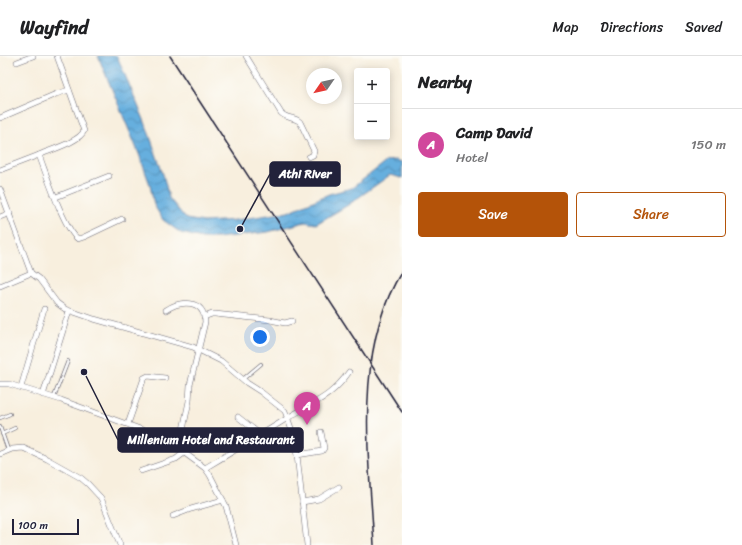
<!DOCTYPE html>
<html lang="en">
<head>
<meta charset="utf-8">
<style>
	body { margin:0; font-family:Sriracha,sans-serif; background:#f6f6f6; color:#202124 }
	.controls { position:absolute; right:12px; top:12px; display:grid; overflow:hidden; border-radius:4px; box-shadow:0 2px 10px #0003 }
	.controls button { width:36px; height:36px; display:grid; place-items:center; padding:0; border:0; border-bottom:1px solid #e0e0e0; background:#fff; color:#202124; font:20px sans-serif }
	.compass { position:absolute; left:306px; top:12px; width:36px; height:36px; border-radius:50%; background:#fff; box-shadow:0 2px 10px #0003; rotate:236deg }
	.scale { position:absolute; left:12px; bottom:10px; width:67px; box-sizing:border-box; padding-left:4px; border:2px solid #22223b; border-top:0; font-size:11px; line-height:14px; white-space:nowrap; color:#22223b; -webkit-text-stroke:3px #fdfcf7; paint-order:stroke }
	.you { position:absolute; left:260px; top:281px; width:14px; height:14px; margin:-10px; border:3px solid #fff; border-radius:50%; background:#1a73e8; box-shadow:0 0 0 6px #1a73e833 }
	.badge { display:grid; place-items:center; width:26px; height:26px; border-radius:50%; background:#b45309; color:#fff; font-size:13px; font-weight:700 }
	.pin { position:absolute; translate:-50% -33px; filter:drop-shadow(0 1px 2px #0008) }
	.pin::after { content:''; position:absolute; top:21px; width:14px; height:12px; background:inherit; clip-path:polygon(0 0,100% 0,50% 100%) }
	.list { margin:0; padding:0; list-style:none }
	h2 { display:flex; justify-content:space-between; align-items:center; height:52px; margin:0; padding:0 16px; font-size:17px }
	h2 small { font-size:13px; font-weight:400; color:#757577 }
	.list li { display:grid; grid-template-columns:26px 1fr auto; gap:12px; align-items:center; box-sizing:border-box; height:72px; padding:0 16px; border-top:1px solid #e0e0e0 }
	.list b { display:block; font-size:15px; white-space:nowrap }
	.list p { margin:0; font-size:13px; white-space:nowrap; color:#757577 }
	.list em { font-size:13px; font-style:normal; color:#757577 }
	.actions { display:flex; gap:8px; padding:12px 16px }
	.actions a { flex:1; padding:9px 0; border:1px solid #b45309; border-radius:4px; text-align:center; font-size:14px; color:#b45309 }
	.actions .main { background:#b45309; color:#fff }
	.map { position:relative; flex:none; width:402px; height:489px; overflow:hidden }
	header { display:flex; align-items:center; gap:24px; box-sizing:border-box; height:56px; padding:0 20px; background:#fff; border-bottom:1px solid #e0e0e0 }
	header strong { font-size:19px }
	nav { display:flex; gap:22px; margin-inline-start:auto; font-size:14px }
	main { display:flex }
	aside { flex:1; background:#fff }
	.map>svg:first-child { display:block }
	.water { fill:url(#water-waves); stroke:#44688c }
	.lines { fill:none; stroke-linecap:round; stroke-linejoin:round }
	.lane-casing { stroke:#6d6a74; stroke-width:4 }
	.street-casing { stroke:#6d6a74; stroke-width:6 }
	.lane { stroke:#fff; stroke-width:2.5 }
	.street { stroke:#fff; stroke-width:5 }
	.rail { stroke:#22223b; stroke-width:1.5 }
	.leader { fill:none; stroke:#22223b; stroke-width:1.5 }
	.callout-dot { fill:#22223b; stroke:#fdfcf7; stroke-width:1.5 }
	.callout { fill:#22223b; stroke:#22223b; stroke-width:1.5 }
	.callout-label { font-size:12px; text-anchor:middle; font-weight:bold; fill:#fff }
</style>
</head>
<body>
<header>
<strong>Wayfind</strong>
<nav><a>Map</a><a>Directions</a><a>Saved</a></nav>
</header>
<main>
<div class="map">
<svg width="402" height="489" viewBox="0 0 402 489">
	<defs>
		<pattern id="water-waves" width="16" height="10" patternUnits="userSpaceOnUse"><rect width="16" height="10" fill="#66afde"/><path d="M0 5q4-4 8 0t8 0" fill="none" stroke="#548eb5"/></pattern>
	</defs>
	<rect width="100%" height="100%" fill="#fdfcf7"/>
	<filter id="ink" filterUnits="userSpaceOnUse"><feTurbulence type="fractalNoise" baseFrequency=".025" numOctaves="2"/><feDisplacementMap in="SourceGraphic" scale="8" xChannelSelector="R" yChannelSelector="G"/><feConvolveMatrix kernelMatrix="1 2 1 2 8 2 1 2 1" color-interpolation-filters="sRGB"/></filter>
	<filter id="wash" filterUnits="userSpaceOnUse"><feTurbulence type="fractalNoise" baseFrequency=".012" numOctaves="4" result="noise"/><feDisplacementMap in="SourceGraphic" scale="16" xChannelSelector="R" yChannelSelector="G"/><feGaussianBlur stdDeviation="0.9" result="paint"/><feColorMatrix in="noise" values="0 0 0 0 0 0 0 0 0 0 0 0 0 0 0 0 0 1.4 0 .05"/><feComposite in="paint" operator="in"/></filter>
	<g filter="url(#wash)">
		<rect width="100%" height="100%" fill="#f8efde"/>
		<path class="water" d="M98,0H117L145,66L163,118L169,142L186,163L204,166L236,164L288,156L329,138L352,132L387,105L396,104L402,106V122L390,119L348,149L316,168L305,166L268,176L217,182H202L181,177L163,164L154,149L150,129L139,98Z"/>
	</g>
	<g filter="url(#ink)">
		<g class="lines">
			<g class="lane-casing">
				<g id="lane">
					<path d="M243,323L261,308"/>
					<path d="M54,341L68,305"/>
					<path d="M0,362L10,358"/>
					<path d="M0,371L8,394"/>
					<path d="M2,378L15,372"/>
				</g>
			</g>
			<g class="street-casing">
				<g id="street">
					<path d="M246,0L281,57C287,63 295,61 300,66L314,95L313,99L309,101"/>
					<path d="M17,6L33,0"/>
					<path d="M0,62L56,38L69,34"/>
					<path d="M39,99C50,94 79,86 84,75L57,0"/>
					<path d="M0,114L39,99C46,117 64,173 78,183L84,181L122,163"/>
					<path d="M0,133L31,217L39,223L57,247L65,253L94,263L193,291L221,305L247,327L261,336L285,355L291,372L297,399L307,489"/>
					<path d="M56,141L109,120"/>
					<path d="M0,161L10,157"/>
					<path d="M0,230L31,217"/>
					<path d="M166,254C181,244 204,243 205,266L190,329L189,345L179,393"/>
					<path d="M204,261L212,258H215L270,264L285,267L292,265"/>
					<path d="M0,328H9L61,344L151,377L165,384L179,393L205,412L210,419L226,450L236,489"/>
					<path d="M21,331L44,253"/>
					<path d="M43,339L69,255"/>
					<path d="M238,361L261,379"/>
					<path d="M128,368L144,322L148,320L165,322"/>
					<path d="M0,398L12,393L23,392L47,403L81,422L88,428L101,442L120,489"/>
					<path d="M297,399L322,395L324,392L321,376"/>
					<path d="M205,412C232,396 259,380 286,363C313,346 330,343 349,316"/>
					<path d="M141,415L176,403L184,397"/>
					<path d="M302,446L319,443L339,431"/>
					<path d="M173,460L191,453L223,444"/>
				</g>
			</g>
			<use href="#lane" class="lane"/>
			<use href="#street" class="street"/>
			<g class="rail">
				<path d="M170,0L402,356"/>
				<path d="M374,489C369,400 353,294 402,215"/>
			</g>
		</g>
	</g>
	<path class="leader" d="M240 173L270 118M84 316L118 384"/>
	<g class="callout-dot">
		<circle cx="240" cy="173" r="4"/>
		<circle cx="84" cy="316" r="4"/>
	</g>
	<g class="callout">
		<rect x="270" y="106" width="70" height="24" rx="4"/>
		<rect x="118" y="372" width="185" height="24" rx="4"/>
	</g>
	<g class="callout-label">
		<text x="305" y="122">Athi River</text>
		<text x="211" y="388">Millenium Hotel and Restaurant</text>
	</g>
</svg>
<div class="controls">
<button>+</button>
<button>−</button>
</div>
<svg class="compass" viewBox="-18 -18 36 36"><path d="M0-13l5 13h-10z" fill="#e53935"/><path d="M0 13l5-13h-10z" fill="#757577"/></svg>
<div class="scale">100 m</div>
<div class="you"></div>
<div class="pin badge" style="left:307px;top:369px;background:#d1479c">A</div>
</div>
<aside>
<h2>Nearby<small></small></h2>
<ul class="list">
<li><span class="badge" style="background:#d1479c">A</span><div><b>Camp David</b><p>Hotel</p></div><em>150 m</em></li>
</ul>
<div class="actions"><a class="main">Save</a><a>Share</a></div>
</aside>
</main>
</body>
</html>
